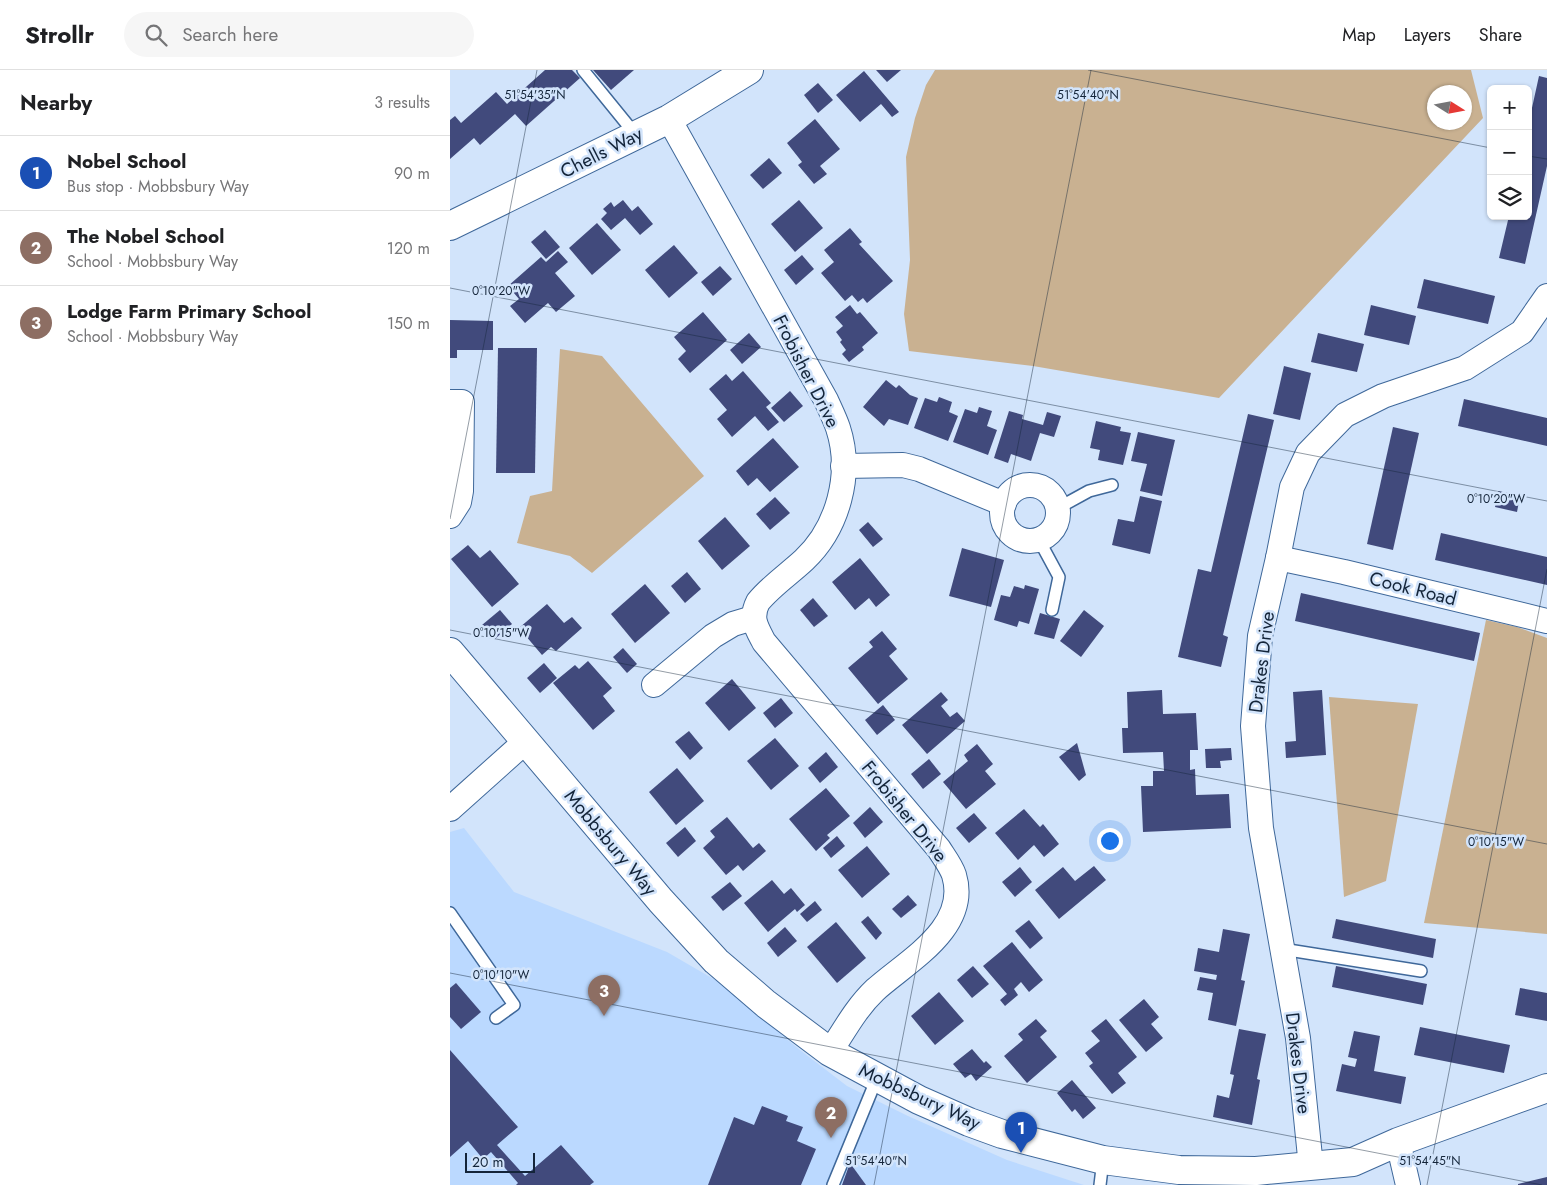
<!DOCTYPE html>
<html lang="en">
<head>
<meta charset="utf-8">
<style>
	body { margin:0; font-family:Jost,sans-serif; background:#f6f6f6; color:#202124 }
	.controls { position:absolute; right:15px; top:15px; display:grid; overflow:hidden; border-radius:8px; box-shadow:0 1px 4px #0004 }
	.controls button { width:45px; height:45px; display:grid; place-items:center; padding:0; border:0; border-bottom:1px solid #e0e0e0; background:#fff; color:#202124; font:25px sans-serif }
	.compass { position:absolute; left:977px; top:15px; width:45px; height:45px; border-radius:50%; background:#fff; box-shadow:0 1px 4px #0004; rotate:101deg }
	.scale { position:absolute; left:15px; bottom:12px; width:70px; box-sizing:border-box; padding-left:5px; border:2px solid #14253a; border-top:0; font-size:14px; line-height:18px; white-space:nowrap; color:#14253a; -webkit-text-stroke:4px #d2e4fb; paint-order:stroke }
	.you { position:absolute; left:659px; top:770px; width:18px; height:18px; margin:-12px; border:4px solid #fff; border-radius:50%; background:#1a73e8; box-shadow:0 0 0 8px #1a73e833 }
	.badge { display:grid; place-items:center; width:32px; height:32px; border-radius:50%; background:#db2777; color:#fff; font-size:16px; font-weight:700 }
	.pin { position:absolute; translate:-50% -41px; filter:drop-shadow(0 1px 2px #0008) }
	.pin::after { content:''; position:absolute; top:26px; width:18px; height:15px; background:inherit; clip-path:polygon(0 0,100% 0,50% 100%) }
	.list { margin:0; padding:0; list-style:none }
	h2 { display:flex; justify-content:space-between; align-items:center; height:65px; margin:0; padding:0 20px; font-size:21px }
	h2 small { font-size:16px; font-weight:400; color:#757577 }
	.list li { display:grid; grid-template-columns:32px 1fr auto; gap:15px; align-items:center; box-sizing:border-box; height:75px; padding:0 20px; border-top:1px solid #e0e0e0 }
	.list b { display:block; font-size:19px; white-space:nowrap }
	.list p { margin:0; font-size:16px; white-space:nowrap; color:#757577 }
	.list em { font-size:16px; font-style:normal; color:#757577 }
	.icon { flex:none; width:28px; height:28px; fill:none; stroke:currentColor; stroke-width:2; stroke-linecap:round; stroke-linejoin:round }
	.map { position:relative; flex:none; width:1097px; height:1115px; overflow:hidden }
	header { display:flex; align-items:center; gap:30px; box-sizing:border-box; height:70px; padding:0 25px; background:#fff; border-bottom:1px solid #e0e0e0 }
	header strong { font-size:24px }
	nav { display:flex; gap:28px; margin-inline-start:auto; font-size:18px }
	.search { width:350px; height:45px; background:#f6f6f6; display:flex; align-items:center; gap:12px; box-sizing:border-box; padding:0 18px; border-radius:28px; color:#757577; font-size:19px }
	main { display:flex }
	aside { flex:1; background:#fff }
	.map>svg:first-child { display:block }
	.built { fill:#bbd9ff }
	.green { fill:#c9b191; fill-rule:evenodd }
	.building { fill:#414a7c }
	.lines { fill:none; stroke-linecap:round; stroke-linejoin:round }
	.service-casing { stroke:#3f689a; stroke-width:14 }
	.minor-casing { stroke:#3f689a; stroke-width:26 }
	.tertiary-casing { stroke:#3f689a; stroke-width:30 }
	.service { stroke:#fff; stroke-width:11 }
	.minor { stroke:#fff; stroke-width:24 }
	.tertiary { stroke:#fff; stroke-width:28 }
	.ticks { fill:none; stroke:#14253a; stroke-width:1; stroke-opacity:0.45 }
	.labels { text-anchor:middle; stroke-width:5; stroke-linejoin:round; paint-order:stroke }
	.street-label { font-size:19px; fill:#14253a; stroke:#d2e4fb }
	.ticks-label { font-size:12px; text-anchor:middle; fill:#14253a; stroke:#d2e4fb; stroke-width:5; stroke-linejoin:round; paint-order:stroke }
</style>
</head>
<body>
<header>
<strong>Strollr</strong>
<div class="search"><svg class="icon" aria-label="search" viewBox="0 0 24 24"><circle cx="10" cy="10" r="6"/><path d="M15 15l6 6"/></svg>Search here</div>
<nav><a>Map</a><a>Layers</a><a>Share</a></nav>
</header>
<main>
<aside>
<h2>Nearby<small>3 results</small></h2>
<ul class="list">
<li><span class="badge" style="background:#1a4fb4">1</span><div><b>Nobel School</b><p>Bus stop · Mobbsbury Way</p></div><em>90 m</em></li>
<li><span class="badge" style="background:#8d6e63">2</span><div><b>The Nobel School</b><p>School · Mobbsbury Way</p></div><em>120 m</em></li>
<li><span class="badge" style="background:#8d6e63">3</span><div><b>Lodge Farm Primary School</b><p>School · Mobbsbury Way</p></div><em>150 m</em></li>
</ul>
</aside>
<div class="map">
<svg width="1097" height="1115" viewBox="0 0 1097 1115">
	<rect width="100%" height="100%" fill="#d2e4fb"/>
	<path class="built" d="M14,758L64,822L217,882L267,911L350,980L397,1016L458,1046L557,1090L634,1115H0V762Z"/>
	<g class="green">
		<path d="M485,0H1021L1033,48L769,328L583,296L459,281L454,244L460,190L456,87L465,48L476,15ZM1014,22V52H984V22Z"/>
		<path d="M110,279L152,286L254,406L142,503L120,486L67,473L80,426L102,421Z"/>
		<path d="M1036,550L1067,557L1097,568V864L974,853Z"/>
		<path d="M879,627L968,634L936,811L894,827Z"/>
	</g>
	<g class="building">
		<path d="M95,0H122L130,8L76,56L65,44L30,75L24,68L0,89V50L5,46L11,53L46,22L57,34Z"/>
		<path d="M143,0H184L161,20Z"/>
		<path d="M426,0H451L437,12Z"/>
		<path d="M414,1L449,42L442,47L431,34L410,52L386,25Z"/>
		<path d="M1089,6L1097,8V96L1075,194L1049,188L1059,146H1078V56Z"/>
		<path d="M368,13L383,30L368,43L354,25Z"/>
		<path d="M365,49L390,79L370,96L377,104L364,114L348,95L352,92L337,73Z"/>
		<path d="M319,88L332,103L313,119L300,105Z"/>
		<path d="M173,130L182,141L188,136L203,154L190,165L175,148L161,160L151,149L157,143L153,139L161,132L164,137Z"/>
		<path d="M349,130L373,158L345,182L321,154Z"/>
		<path d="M147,153L171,180L142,205L119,178Z"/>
		<path d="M400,158L412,172L409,174L443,211L417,233L413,228L408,232L402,225L395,231L371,203L384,192L374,180Z"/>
		<path d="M95,160L110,177L96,189L81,172Z"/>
		<path d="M224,175L248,203L219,228L195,200Z"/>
		<path d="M108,181L118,192L105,203L125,226L106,242L98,233L75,253L60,236L69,229L58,216L91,187L96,192Z"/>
		<path d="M352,185L364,199L346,215L334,200Z"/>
		<path d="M270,196L282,209L263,226L251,212Z"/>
		<path d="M974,209L1045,226L1038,254L967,238Z"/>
		<path d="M400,235L407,244L410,242L428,263L412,277L414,280L399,292L392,284L396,280L390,272L392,270L386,262L393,256L385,247Z"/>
		<path d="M921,235L966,246L959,275L914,265Z"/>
		<path d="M253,242L277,270L240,303L228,289L236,281L224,267Z"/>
		<path d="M0,250L43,251V280H7V288H0Z"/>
		<path d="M299,263L311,277L292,294L280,280Z"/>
		<path d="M868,263L914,274L907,302L861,292Z"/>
		<path d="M48,278H87L85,403H46Z"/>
		<path d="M834,296L861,303L850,350L823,344Z"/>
		<path d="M293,301L321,333L316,337L329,352L318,361L305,346L282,367L267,349L277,340L259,319L276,304L282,311Z"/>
		<path d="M436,310L446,318L449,315L460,325L468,328L458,355L439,349L434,356L413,337Z"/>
		<path d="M340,321L353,336L334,352L321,338Z"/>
		<path d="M489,327L502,332L499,342L508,346L498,371L464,358L475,328L487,332Z"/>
		<path d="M1014,329L1097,348V376L1008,356Z"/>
		<path d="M529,337L542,341L537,356L547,360L538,385L503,372L515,339L527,343Z"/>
		<path d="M559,341L573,345L572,349L593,355L597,342L611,346L604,367L590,363L581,391L561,384L558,393L544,388Z"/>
		<path d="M798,344L824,350L773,565L778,567L771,597L728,587L748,499L761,502Z"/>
		<path d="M646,351L671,357L670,361L681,363L673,395L648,390L650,380L640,378Z"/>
		<path d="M943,357L969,363L943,480L917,474Z"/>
		<path d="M688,362L725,370L712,426L690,421L697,394L681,391Z"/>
		<path d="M323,368L349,397L320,422L307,408L298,416L286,401Z"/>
		<path d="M1048,421L1070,426L1067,442L1045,437Z"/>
		<path d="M690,426L712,431L700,484L662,475L668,449L684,452Z"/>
		<path d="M325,427L340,443L320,460L306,444Z"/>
		<path d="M275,447L300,476L272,500L248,471Z"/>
		<path d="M418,452L433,469L423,477L409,460Z"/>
		<path d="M991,463L1097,487V515L985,490Z"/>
		<path d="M18,475L30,488L40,480L69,514L42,537L1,489Z"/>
		<path d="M512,478L554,490L541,537L499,526Z"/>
		<path d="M410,488L440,525L426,537L419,528L405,540L382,512Z"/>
		<path d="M237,502L251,519L235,533L221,516Z"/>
		<path d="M195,514L220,543L185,573L161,544Z"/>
		<path d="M575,515L589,519L579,554L569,551L567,557L544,550L551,525L560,527L564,516L574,519Z"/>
		<path d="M851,523L1030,563L1024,591L845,551Z"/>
		<path d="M363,528L378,546L364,557L350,540Z"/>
		<path d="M97,534L114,553L122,547L132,558L106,581L101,577L92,585L69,558Z"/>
		<path d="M50,540L62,554L45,569L32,555Z"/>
		<path d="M634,540L654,556L631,587L610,571Z"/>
		<path d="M590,543L610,549L604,569L584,564Z"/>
		<path d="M432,561L447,579L439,586L458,609L428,634L398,598L423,577L419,572Z"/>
		<path d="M173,578L187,594L177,603L163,587Z"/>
		<path d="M138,591L162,618L153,626L165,641L143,660L103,613L125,595L129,599Z"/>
		<path d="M94,593L107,608L90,623L77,608Z"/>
		<path d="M282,609L306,638L279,661L255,633Z"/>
		<path d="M712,620L713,644L746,643L748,680H740V700L745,699L746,725L779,724L781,758L693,762L691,716H703V701H714L713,682L673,683L672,658H678L677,622Z"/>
		<path d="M872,620L876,685L836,688L835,672L846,671L843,622Z"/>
		<path d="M491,622L498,630L491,636L500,647L507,642L515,651L477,684L452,655Z"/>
		<path d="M331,628L343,643L325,658L313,643Z"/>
		<path d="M433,635L445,650L427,665L415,650Z"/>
		<path d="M239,661L253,678L240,690L225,672Z"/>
		<path d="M325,668L349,696L321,720L297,691Z"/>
		<path d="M627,673L636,705L629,711L609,687Z"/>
		<path d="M527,674L543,694L535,701L546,714L516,739L493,712L518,691L514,685Z"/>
		<path d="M781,678L782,690L770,691L771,698H756L755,679Z"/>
		<path d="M376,682L388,697L370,713L358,698Z"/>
		<path d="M479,689L491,704L473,719L461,704Z"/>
		<path d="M227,698L254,731L226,755L199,722Z"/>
		<path d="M376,718L400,746L377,765L380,768L366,781L339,749Z"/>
		<path d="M420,737L433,752L415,768L403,753Z"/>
		<path d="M574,739L590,757L593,754L609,774L594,787L584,775L568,790L545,763Z"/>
		<path d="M524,743L537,758L519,773L506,758Z"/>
		<path d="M277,747L303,778L309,773L316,781L293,801L288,795L276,805L253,778L265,767L260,761Z"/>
		<path d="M235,757L246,771L228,787L216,773Z"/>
		<path d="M387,766L395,776L381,788L373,778Z"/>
		<path d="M417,776L440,804L412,828L388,800Z"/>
		<path d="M644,796L656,810L609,849L585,820L613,797L625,811Z"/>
		<path d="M570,797L582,812L565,827L552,812Z"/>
		<path d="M322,810L334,824L341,818L355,835L347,842L345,839L318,862L294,833Z"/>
		<path d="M280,812L292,826L273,841L261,827Z"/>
		<path d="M458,825L467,835L451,848L442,839Z"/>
		<path d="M365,831L372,840L357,852L350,844Z"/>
		<path d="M418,846L432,863L426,870L411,852Z"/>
		<path d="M886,849L986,869L983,888L882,868Z"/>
		<path d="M579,850L593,868L580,879L565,861Z"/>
		<path d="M386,852L416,888L387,913L357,877Z"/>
		<path d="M335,857L347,871L328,887L317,873Z"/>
		<path d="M773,859L800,864L791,910L795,911L786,956L758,950L763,923L747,920L750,907L766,910L767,905L744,901L748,878L769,882Z"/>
		<path d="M562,872L593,910L579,922L571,912L564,919L568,925L555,936L550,930L557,924L533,896Z"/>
		<path d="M523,896L539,914L522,928L507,910Z"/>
		<path d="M886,896L977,914L973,935L882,917Z"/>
		<path d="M6,913L31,942L11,959L0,947V918Z"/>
		<path d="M1070,918L1097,923V951L1065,945Z"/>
		<path d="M489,922L514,951L485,975L461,946Z"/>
		<path d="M694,929L709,947L701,954L713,968L696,982L669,950Z"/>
		<path d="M586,949L597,961L590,967L607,987L577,1013L554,986L573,970L568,964Z"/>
		<path d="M656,949L687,987L668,1003L676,1013L662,1024L639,996L643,993L635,983L650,971L641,961Z"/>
		<path d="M970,957L1060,975L1054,1003L964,985Z"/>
		<path d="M789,959L816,964L807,1009L810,1010L802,1055L763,1047L767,1025L779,1028L784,1005L780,1004Z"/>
		<path d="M904,961L930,966L924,1001L956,1007L951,1034L886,1021L892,994L905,997L907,989L898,987Z"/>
		<path d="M522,979L534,993L536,991L542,997L526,1011L521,1004L515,1008L503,994Z"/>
		<path d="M0,980L68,1057L47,1075L75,1106L111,1075L144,1112L140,1115H66L68,1113L41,1082L33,1089L18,1071L0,1087Z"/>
		<path d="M622,1010L646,1038L633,1049L625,1039L622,1042L607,1023Z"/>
		<path d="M312,1036L338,1046L336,1051L353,1057L347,1071L366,1079L351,1115H258L284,1047L304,1055Z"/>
		<path d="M400,1093L416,1115H392Z"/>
		<path d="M1097,1107V1115H1068V1114Z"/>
	</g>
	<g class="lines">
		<g class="service-casing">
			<g id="service">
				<path d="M133,0L185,64"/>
				<path d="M608,438L639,421L662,415"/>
				<path d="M589,470L609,507L602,540"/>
				<path d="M0,843L64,935L46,948"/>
				<path d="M832,879L971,901"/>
				<path d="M383,1115L427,1008"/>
				<path d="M650,1115L653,1090"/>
			</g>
		</g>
		<g class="minor-casing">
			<g id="minor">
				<path d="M219,49L376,330C380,339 385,349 388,358C403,404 388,458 354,490C339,504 321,516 308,532C300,548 306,557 314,572L489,779C494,787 501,796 504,805C520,858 457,891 425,920C406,938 394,961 380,982"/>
				<path d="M0,332H12L11,421L9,432L0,446"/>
				<path d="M393,396L453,395L469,399L554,434"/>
				<circle cx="580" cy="443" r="28"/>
				<path d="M828,488L894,502L1097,551"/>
				<path d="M204,615L263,566L283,554L303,548"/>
				<path d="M0,739L76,671"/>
				<path d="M948,1072L958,1115"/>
				<path d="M861,1097L848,968L811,758L803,656L810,566L828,488L842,417L858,383L895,345L933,326L1015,298L1072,262L1097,226"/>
			</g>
		</g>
		<g class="tertiary-casing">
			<g id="tertiary">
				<path d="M0,156L219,49L299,0"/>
				<path d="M0,582L211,831L266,891L316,934L380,982L469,1030L519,1052L552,1064L653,1090L729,1100L806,1101L903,1092L948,1072L1097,1018"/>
			</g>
		</g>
		<use href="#service" class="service"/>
		<use href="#minor" class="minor"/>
		<use href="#tertiary" class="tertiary"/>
	</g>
	<path class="ticks" d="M638,0L1041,78M1078,86L1097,89M0,218L1097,431M0,449L87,0M0,560L1097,774M0,903L1092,1115M424,1115L641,0M977,1115L1097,499"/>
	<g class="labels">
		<g class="street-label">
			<text transform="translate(151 82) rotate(-27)" y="7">Chells Way</text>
			<text transform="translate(357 301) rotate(63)" y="7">Frobisher Drive</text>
			<text transform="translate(963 518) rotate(14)" y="7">Cook Road</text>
			<text transform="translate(811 592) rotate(-83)" y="7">Drakes Drive</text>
			<text transform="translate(455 741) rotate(51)" y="7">Frobisher Drive</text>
			<text transform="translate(161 772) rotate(50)" y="7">Mobbsbury Way</text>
			<text transform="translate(849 993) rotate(83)" y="7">Drakes Drive</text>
			<text transform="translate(470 1026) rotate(25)" y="7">Mobbsbury Way</text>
		</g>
	</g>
	<g class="ticks-label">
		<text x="85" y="29">51°54'35"N</text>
		<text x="638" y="29">51°54'40"N</text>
		<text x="51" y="225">0°10'20"W</text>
		<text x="1046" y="433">0°10'20"W</text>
		<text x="51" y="567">0°10'15"W</text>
		<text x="1046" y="776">0°10'15"W</text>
		<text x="51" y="909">0°10'10"W</text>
		<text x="426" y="1095">51°54'40"N</text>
		<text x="980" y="1095">51°54'45"N</text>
	</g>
</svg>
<div class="controls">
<button>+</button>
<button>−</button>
<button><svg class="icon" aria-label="layers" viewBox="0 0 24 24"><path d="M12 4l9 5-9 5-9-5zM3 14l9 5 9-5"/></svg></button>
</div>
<svg class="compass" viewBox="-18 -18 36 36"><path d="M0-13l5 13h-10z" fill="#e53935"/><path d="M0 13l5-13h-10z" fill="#757577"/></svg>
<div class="scale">20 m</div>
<div class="you"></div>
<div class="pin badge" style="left:571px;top:1083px;background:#1a4fb4">1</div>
<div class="pin badge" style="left:381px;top:1068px;background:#8d6e63">2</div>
<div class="pin badge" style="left:154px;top:946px;background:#8d6e63">3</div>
</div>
</main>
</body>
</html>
